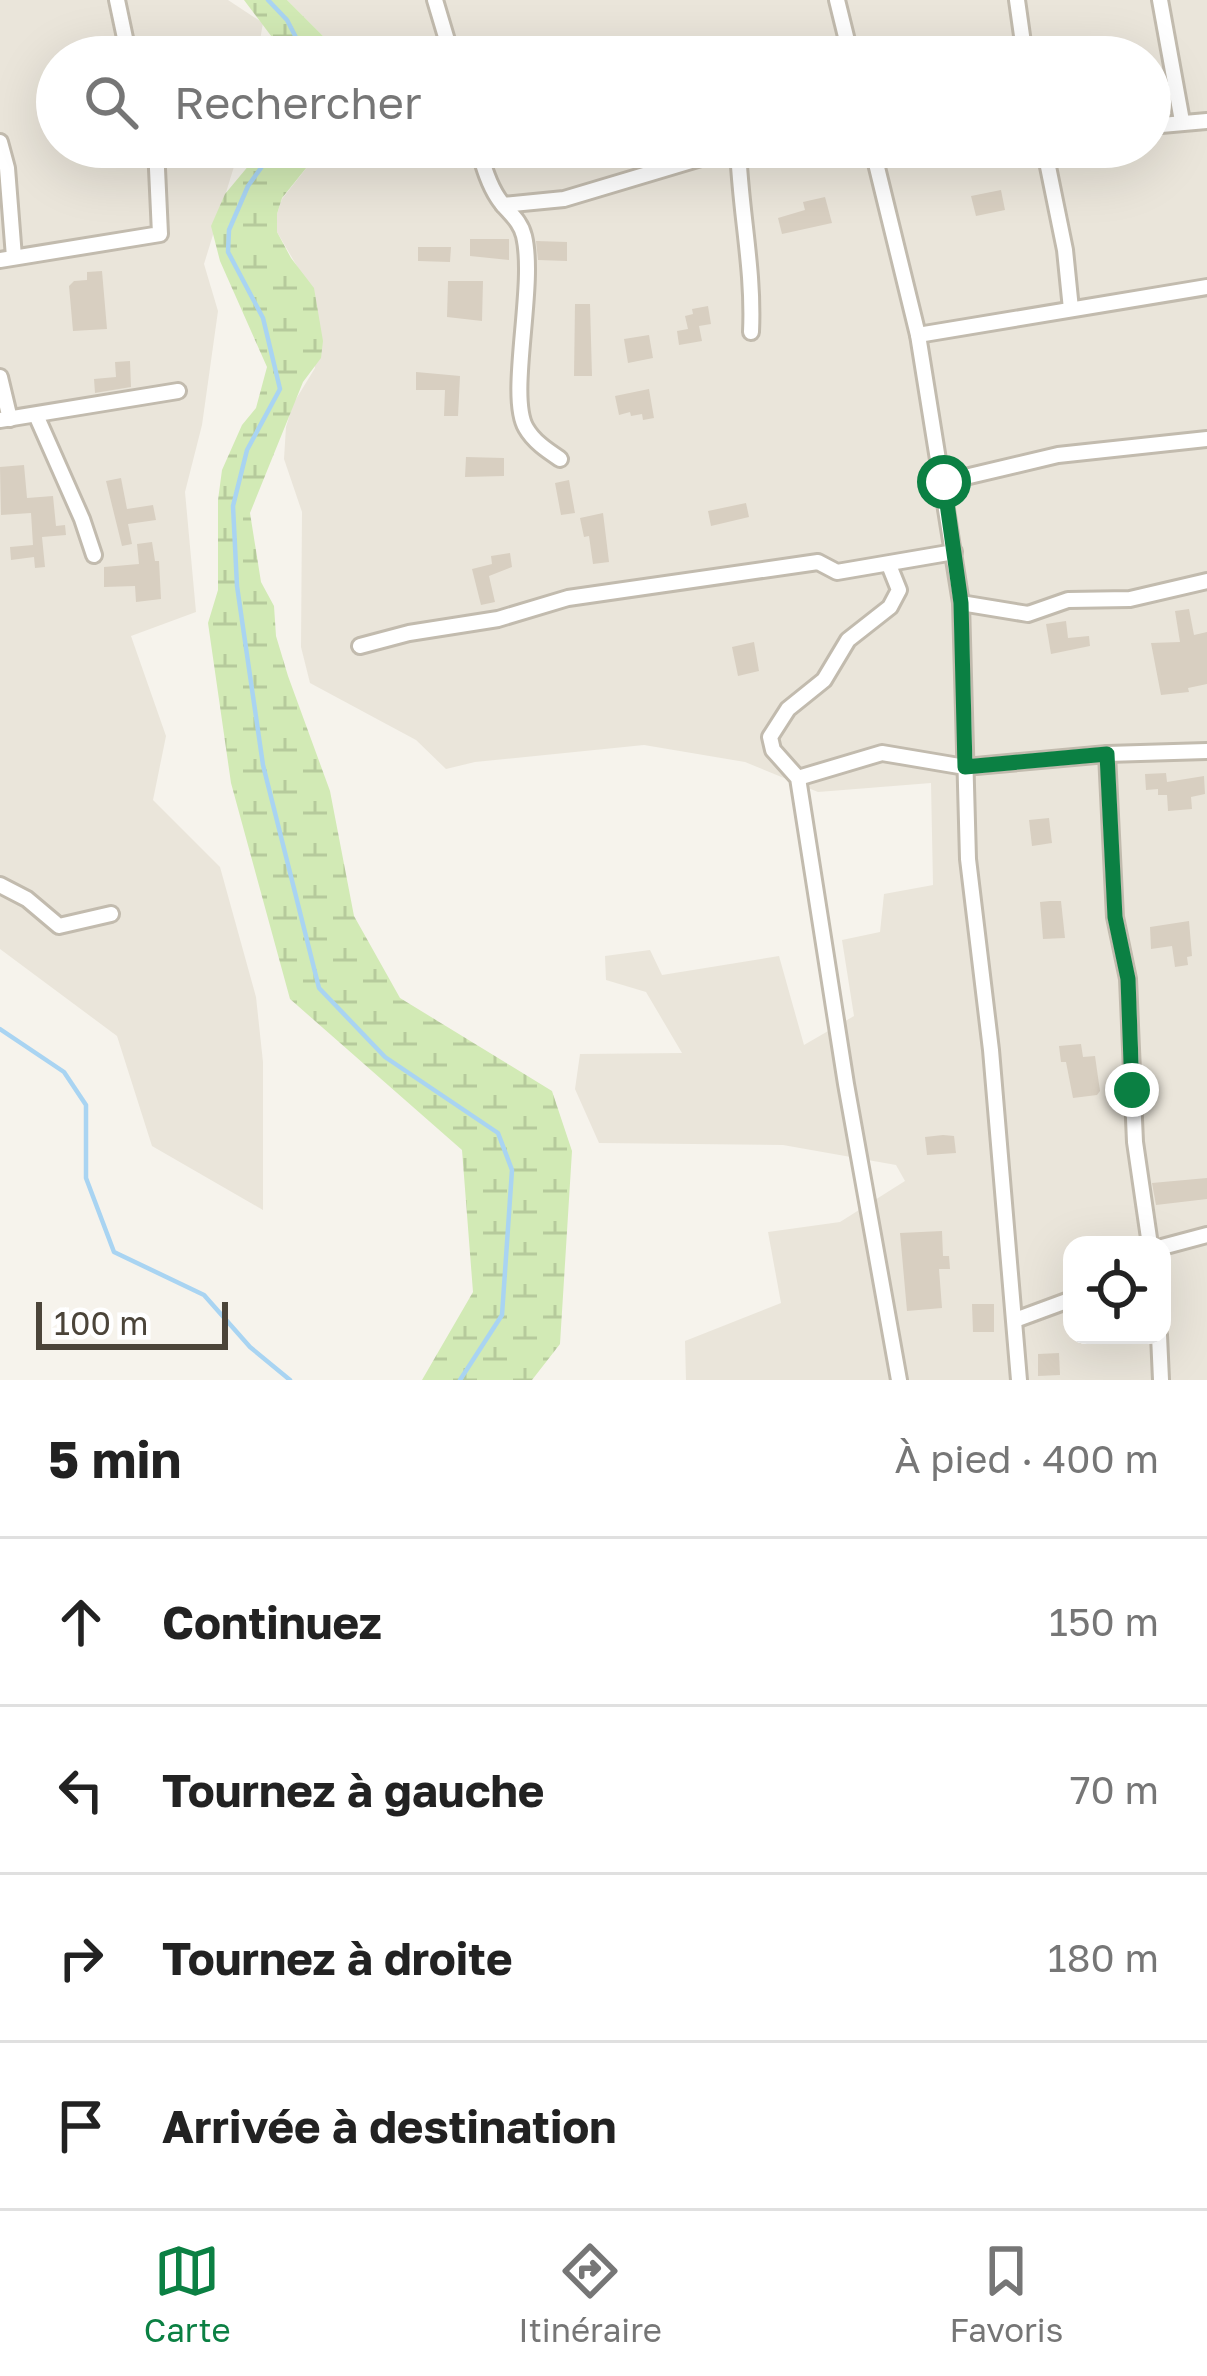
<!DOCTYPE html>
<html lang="fr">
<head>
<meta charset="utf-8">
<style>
	body { margin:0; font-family:"Golos Text",sans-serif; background:#f6f6f6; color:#222 }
	.controls { position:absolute; right:36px; bottom:36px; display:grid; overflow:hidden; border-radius:24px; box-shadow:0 12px 48px #0002 }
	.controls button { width:108px; height:108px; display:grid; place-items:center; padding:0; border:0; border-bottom:3px solid #e0e0e0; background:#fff; color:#222; font:60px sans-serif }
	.scale { position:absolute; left:36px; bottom:30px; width:192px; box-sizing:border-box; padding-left:12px; border:6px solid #4b4439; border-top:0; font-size:33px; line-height:42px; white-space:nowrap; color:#4b4439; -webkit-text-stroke:9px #fff; paint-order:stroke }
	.stop { position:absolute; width:36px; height:36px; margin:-27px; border:9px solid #0b8043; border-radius:50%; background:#fff }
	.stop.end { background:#0b8043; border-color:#fff; box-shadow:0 3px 12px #0008 }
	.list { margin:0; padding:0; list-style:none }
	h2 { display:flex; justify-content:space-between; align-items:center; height:156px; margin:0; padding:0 48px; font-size:51px }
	h2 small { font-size:39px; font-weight:400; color:#767676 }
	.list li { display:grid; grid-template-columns:78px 1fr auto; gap:36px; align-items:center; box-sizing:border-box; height:168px; padding:0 48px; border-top:3px solid #e0e0e0 }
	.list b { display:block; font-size:45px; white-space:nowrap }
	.list em { font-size:39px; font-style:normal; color:#767676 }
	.icon { flex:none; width:66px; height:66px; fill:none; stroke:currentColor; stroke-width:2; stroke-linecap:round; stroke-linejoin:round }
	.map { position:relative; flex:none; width:1207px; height:1380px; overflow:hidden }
	.search { position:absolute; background:#fff; box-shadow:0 12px 48px #0002; left:36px; right:36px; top:36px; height:132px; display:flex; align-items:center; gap:30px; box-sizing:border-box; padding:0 42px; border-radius:66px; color:#767676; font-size:45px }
	.sheet { height:828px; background:#fff }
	nav { display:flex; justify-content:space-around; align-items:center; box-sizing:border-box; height:168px; border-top:3px solid #e0e0e0; background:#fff; font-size:33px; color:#767676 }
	nav a { display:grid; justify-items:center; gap:6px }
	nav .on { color:#0b8043 }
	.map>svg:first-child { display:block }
	.residential { fill:#eae5da; fill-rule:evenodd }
	.wetland { fill:url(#wetland-marsh) }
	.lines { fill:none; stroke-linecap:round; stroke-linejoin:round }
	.stream { stroke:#a9d4f2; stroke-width:4.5 }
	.building { fill:#d8cfc1 }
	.street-casing { stroke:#c2bbae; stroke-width:20 }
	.street { stroke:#fff; stroke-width:14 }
	.route { stroke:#0b8043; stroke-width:15 }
</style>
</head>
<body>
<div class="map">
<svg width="1207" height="1380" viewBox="0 0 1207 1380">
	<defs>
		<pattern id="wetland-marsh" width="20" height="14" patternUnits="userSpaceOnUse" patternTransform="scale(3)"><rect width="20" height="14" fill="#d2eab5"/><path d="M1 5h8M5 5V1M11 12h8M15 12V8" fill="none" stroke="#b6ca9c"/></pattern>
	</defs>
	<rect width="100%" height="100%" fill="#f6f3ec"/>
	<g class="residential">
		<path d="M0,0H228L263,23L257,57H57V147H240L204,264L218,311L202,425L185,492L196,612L131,636L166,736L153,800L220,867L256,997L263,1062V1210L152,1146L117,1036L0,949Z"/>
		<path d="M287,0H1207V1380H686L685,1341L781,1303L768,1232L840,1222L905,1181L896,1165L783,1145L599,1143L575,1089L580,1054L682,1053L646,992L606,980L605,956L650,950L662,975L779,956L804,1045L854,1016L842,940L880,932L884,894L933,885L931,783L818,792L745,762L644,745L475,762L446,769L416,740L310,683L301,647L302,512L284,459L286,427L293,404L315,368L301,273L277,232V214L282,199L323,147H1150V57H333L325,38ZM1072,1245H1162V1335H1072Z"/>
	</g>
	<g class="wetland">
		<path d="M244,0H287L325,38L333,57H287Z"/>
		<path d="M264,147H323L282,198L277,214V232L291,258L314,288L323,341L321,358L303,382L250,513L261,582L274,606L276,636L288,676L330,791L354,916L400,998L552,1091L572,1151L560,1344L532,1380H422L473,1292L462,1150L290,999L231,783L208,623L218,590V500L222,470L242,425L256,408L267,367L220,261L211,226L225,194Z"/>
	</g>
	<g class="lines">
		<g class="stream">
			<path d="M268,0L287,20L306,57"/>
			<path d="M276,147L248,186L229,230L228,252L263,318L280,389L247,450L233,506L237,586L263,765L319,988L385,1057L498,1133L512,1170L502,1315L460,1380"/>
			<path d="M0,1029L64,1072L86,1105V1178L114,1252L204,1295L250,1347L290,1380"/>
		</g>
	</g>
	<g class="building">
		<path d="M1001,190L1005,210L976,216L971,196Z"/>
		<path d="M825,197L832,223L782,234L778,218L805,210L803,202Z"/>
		<path d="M470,239H509V260L470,256Z"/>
		<path d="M536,241L567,242V261L538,260Z"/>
		<path d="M418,247H451L450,262L418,261Z"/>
		<path d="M102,271L107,329L73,331L69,286L74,281L87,280V272Z"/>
		<path d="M448,281H483L482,321L447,317Z"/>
		<path d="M575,304H590L592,376H574Z"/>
		<path d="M708,306L711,324L699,326L702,341L679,345L677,331L688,329L685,316L693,314L692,309Z"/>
		<path d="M649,335L653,358L628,363L624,339Z"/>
		<path d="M130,361L131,387L95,393L94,379L116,377L115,362Z"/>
		<path d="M416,372L460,376L458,416H444L445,390H416Z"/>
		<path d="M649,389L654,418L643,420L642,414L631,416L630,412L619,415L615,396Z"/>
		<path d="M466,457L504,458V476L465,477Z"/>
		<path d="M24,465L27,498L53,496L56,526L65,525L66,535L42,537L45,567L35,568L34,557L11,560L10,547L33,545L31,513L1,515L0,467Z"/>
		<path d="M121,478L127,509L153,505L156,520L128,524L132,544L122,546L106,481Z"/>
		<path d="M569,480L575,513L561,515L555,483Z"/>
		<path d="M746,503L749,517L711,526L708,511Z"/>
		<path d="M603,513L609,562L593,564L589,536L584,537L580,518Z"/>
		<path d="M152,542L155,561H159L161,599L136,602L135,586L104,587V567L139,564L137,544Z"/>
		<path d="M510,553L512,567L489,576L495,602L481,605L472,569L492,564L491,556Z"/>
		<path d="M1189,609L1194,635L1207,632V684L1188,688L1189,692L1161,695L1151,643L1180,642L1175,611Z"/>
		<path d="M1066,621L1068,638L1089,636L1090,646L1051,654L1046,624Z"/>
		<path d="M754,642L759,671L738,676L732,647Z"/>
		<path d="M1166,773L1167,782L1204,776L1205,794L1191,797L1192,809L1168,811L1167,795H1158V789L1146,790L1145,774Z"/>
		<path d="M1049,818L1052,843L1032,846L1029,820Z"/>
		<path d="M1050,901H1061L1065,938L1043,939L1040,902Z"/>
		<path d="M1189,921L1192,956L1187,957L1188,965L1175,967L1172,946L1151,949L1150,927Z"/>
		<path d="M1081,1044L1083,1057L1095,1056L1100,1091L1097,1095L1073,1098L1066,1062H1061L1059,1046Z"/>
		<path d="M943,1135L954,1136L956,1153L927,1155L925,1137Z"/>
		<path d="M1207,1178V1199L1156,1205L1152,1183Z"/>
		<path d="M942,1231L943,1256H949L950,1269H939L942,1308L907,1311L900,1233Z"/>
		<path d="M972,1304H994V1332H973Z"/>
		<path d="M1059,1353L1060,1375L1038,1376V1354Z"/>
	</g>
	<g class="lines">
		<g class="street-casing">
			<g id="street">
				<path d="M117,0L129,57"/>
				<path d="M435,0L452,57"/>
				<path d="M837,0L851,57"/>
				<path d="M1017,0L1025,57"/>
				<path d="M1160,0L1182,121"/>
				<path d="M1150,126L1207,121"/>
				<path d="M0,142L7,168L14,257"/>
				<path d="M478,147C483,164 488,183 498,198C507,212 520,219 524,236C536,286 507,396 526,428C534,442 548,451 560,459"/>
				<path d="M738,147C740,211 754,268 751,332"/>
				<path d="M872,147L918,335L961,603L968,859L991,1050L1019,1380"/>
				<path d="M1044,147L1065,250L1071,309"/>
				<path d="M503,205L564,199L738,147"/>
				<path d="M0,260L160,234L156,147"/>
				<path d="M918,335L1207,287"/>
				<path d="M0,377L10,419"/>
				<path d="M36,415L82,519L94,555"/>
				<path d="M0,420L178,391"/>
				<path d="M944,482L1058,455L1207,439"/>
				<path d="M889,565L899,590L890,607L848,640L824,680L788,709L770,737L773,750L798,778L846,1084L899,1380"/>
				<path d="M961,603L1028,614L1068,600L1130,599L1207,581"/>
				<path d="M360,646L409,633L498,619L568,598L818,562L837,572L954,552"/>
				<path d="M1107,754L1115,917L1128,979L1135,1142L1150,1245"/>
				<path d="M798,778L882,753L965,767L1107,754L1207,751"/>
				<path d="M0,885L27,899L59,926L111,914"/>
				<path d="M1162,1247L1207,1235"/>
				<path d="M1015,1320L1072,1299"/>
				<path d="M1159,1335L1161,1380"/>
			</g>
		</g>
		<use href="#street" class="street"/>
	</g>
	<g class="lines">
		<path class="route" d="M944,482L961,603L965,767L1107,754L1115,917L1128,979L1132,1090"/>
	</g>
</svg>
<div class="controls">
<button><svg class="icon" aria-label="locate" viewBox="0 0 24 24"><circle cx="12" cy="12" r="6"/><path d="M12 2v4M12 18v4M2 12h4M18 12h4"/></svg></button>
</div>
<div class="scale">100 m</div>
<div class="stop" style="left:944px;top:482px"></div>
<div class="stop end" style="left:1132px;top:1090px"></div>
<div class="search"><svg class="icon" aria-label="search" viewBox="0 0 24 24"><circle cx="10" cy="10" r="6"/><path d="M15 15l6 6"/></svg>Rechercher</div>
</div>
<section class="sheet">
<h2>5 min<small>À pied · 400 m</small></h2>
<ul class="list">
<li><svg class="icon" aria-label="ahead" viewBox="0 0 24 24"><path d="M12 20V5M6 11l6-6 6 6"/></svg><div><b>Continuez</b></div><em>150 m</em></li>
<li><svg class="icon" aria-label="left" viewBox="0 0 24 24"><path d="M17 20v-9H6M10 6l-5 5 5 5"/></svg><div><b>Tournez à gauche</b></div><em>70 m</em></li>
<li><svg class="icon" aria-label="right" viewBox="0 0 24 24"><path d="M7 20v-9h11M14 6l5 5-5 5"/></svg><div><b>Tournez à droite</b></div><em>180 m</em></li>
<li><svg class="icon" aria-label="arrive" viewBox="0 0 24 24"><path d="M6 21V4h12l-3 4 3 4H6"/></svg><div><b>Arrivée à destination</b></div></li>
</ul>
</section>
<nav>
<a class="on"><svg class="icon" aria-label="map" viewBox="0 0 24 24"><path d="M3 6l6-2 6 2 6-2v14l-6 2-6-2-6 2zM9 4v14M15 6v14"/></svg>Carte</a>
<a><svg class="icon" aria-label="directions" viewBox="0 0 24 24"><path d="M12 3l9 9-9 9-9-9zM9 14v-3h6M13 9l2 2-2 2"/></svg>Itinéraire</a>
<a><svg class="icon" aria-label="saved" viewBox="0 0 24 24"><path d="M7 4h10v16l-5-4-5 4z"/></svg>Favoris</a>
</nav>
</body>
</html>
